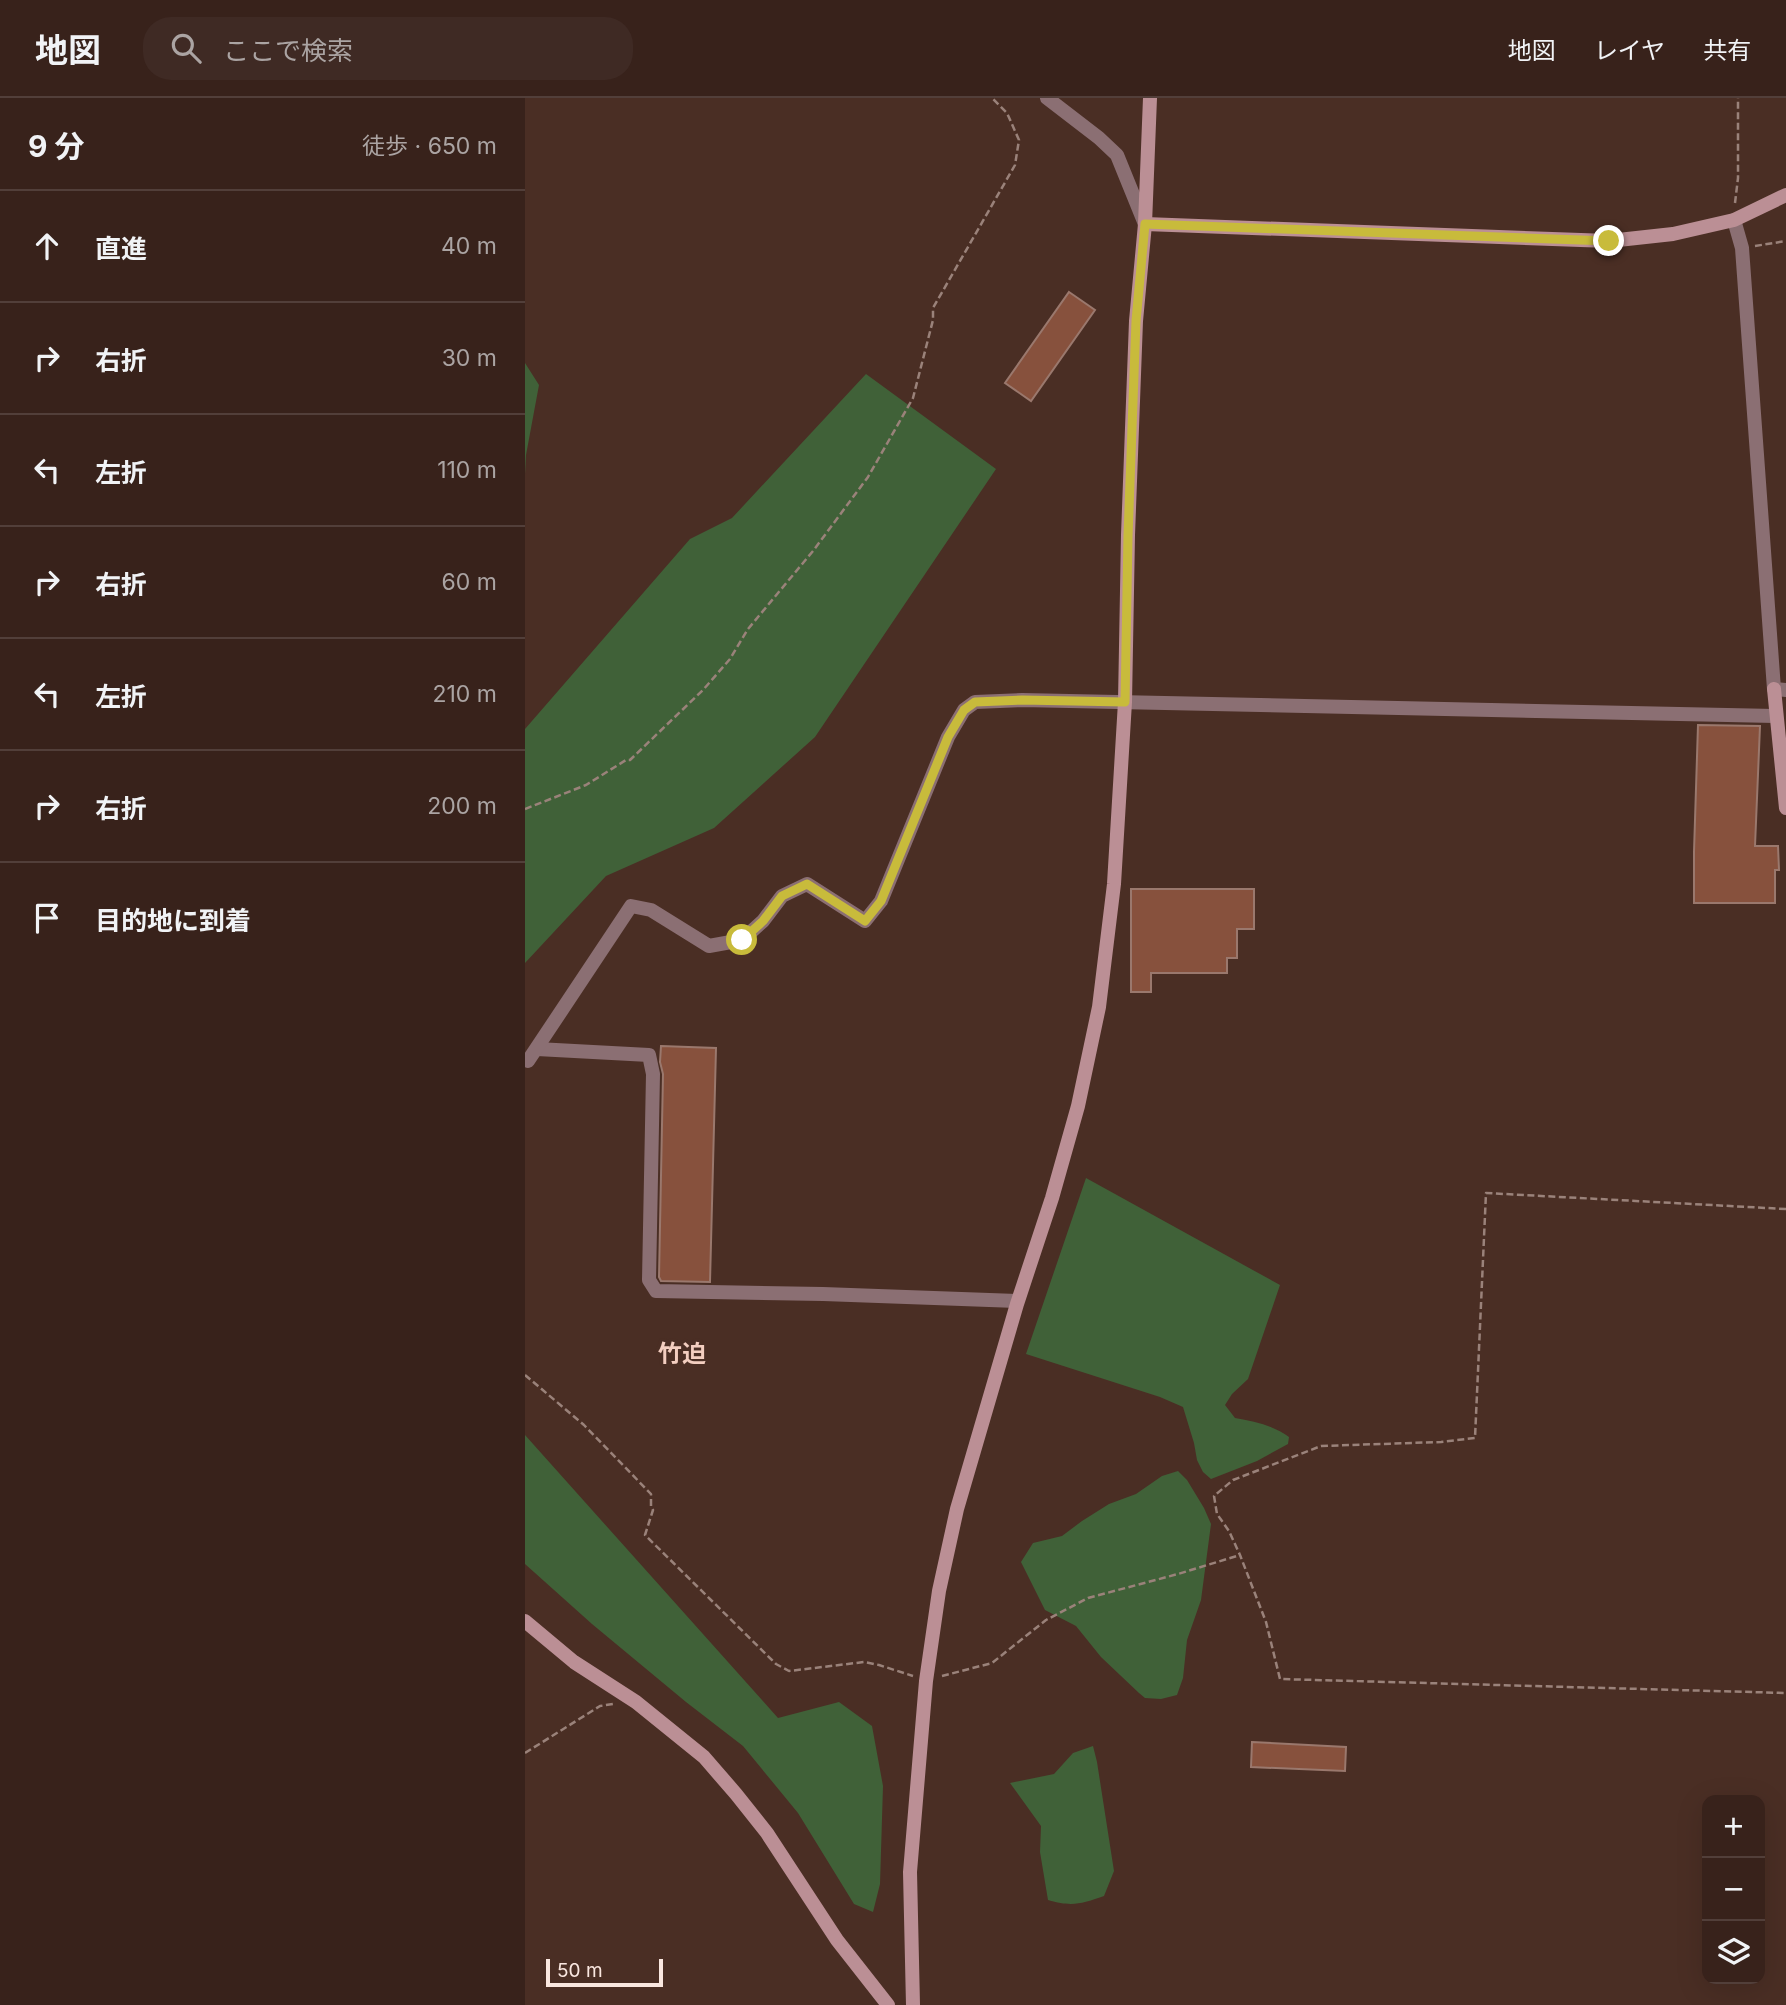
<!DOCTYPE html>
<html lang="ja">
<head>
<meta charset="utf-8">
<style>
	body { margin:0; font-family:Inter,"Noto Sans JP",sans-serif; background:#3f2a24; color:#f1f3f6 }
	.controls { position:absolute; right:21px; bottom:21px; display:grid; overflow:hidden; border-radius:14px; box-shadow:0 7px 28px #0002 }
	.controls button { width:63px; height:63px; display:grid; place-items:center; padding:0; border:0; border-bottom:2px solid #523f3a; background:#38221b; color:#f1f3f6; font:35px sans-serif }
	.scale { position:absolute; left:21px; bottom:18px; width:117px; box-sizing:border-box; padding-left:7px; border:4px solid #fae7e0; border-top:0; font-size:19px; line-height:24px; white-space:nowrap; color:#fae7e0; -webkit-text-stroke:5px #4a2e24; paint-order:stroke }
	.stop { position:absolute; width:21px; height:21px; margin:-16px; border:5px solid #c8bb3b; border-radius:50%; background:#fff }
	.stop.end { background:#c8bb3b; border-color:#fff; box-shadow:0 2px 7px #0008 }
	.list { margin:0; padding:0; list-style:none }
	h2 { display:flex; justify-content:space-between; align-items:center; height:91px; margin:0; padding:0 28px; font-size:30px }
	h2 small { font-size:23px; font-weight:400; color:#aba4a3 }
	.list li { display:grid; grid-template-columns:46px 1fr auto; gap:21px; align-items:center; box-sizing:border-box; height:112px; padding:0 28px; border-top:2px solid #523f3a }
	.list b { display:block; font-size:26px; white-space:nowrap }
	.list em { font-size:23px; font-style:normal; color:#aba4a3 }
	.icon { flex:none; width:38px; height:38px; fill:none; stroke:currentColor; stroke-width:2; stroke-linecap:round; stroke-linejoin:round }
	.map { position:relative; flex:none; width:1261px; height:1907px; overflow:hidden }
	header { display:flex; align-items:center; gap:42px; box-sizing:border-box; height:98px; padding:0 35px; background:#38221b; border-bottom:2px solid #523f3a }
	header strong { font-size:33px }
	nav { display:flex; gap:38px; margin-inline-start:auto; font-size:24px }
	.search { width:490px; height:63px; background:#3f2a24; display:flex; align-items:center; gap:18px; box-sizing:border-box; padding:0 24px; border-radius:28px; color:#aba4a3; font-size:26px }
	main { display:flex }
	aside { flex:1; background:#38221b }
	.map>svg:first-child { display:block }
	.green { fill:#406138 }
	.building { fill:#87513d; stroke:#9a786d; stroke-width:2 }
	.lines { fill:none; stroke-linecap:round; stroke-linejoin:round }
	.path { stroke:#9a827a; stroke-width:2.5; stroke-dasharray:7 3.5; stroke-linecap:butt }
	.street { stroke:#8b6f73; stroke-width:14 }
	.secondary { stroke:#bb8f95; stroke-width:14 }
	.route { stroke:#c8bb3b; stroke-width:9 }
	.labels { text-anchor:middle; stroke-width:7; stroke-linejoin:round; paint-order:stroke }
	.quarter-label { font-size:24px; font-weight:bold; fill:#f3cec0; stroke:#4a2e24 }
</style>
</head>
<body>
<header>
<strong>地図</strong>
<div class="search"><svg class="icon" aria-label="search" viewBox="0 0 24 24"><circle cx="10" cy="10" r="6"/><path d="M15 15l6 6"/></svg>ここで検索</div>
<nav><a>地図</a><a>レイヤ</a><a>共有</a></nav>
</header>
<main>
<aside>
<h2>9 分<small>徒歩 · 650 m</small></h2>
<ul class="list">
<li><svg class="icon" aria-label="ahead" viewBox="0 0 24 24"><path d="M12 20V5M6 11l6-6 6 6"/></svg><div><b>直進</b></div><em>40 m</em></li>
<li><svg class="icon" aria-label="right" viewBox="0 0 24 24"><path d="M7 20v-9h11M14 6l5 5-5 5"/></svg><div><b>右折</b></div><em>30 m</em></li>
<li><svg class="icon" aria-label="left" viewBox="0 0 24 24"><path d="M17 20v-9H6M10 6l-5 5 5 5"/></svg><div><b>左折</b></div><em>110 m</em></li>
<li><svg class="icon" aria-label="right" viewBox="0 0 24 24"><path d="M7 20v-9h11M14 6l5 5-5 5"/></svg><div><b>右折</b></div><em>60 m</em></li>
<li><svg class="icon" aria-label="left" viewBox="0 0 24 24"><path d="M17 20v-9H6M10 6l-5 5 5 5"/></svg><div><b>左折</b></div><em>210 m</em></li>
<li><svg class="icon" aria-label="right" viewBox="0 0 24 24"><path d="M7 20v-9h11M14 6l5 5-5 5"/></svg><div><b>右折</b></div><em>200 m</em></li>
<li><svg class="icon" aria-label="arrive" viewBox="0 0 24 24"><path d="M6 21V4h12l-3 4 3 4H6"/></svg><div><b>目的地に到着</b></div></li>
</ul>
</aside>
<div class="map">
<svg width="1261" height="1907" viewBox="0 0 1261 1907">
	<rect width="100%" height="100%" fill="#4a2e24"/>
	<g class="green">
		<path d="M0,265L14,287L1,357L0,376Z"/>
		<path d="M341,276L471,371L290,639L189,730L81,778L0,865V631L165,441L207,420Z"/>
		<path d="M561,1080L755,1187L723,1281L707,1296L700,1307L710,1320C729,1323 749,1328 764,1339L763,1346L732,1363L686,1381L678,1374L672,1362L669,1345L658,1309L635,1299L501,1256Z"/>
		<path d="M0,1337L253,1620L314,1604L347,1628L358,1688L355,1786L348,1814L329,1806L273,1715L218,1648L161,1604L67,1526L0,1466Z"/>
		<path d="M653,1373L662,1382L679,1410L686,1426L676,1502L662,1542L658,1580L652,1597L636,1601L620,1600L614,1595L576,1559L551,1528L520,1512L496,1464L508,1445L537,1438L557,1423L584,1406L611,1396L637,1378Z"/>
		<path d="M568,1648L572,1664L589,1773L579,1798C556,1806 547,1809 523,1802L515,1754L516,1728L485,1685L529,1676L548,1655Z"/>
	</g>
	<g class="building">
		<path d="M544,194L570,212L506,303L480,285Z"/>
		<path d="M1173,627L1235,628L1230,748H1253L1254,772H1250V805H1169V754Z"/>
		<path d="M606,791H729V831H712V860H702V875H626V894H606Z"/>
		<path d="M136,948L191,950L185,1184L136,1183L134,1179L138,976L135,964Z"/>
		<path d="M727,1644L821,1649L820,1673L726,1669Z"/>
	</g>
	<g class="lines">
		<g class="path">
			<path d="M1210,105L1213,80V0"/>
			<path d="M1230,148L1261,143"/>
			<path d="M0,711L61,687L101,662H105L178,592L205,561L223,531L288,453L343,379L388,300L408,222V210L490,67L494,42L482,15L467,0"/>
			<path d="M1261,1111L961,1095L950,1340L916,1344L796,1348L708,1382L689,1398L692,1416L704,1433L715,1457L741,1524L755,1581L1261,1595"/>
			<path d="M0,1277L59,1327L126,1396V1409L128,1412L120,1437L251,1566L264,1573L339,1564L354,1567L388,1578"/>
			<path d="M417,1578L467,1565L521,1522L563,1500L653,1476L715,1457"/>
			<path d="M0,1655L75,1608L88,1606"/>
		</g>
		<g class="street">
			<path d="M522,0L574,40L592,57L620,126"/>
			<path d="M1209,122L1217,150L1249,591L1261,592"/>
			<path d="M12,951L124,957L128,976L124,1182L131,1193L298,1196L492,1203"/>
			<path d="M3,963L106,808L126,812L184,848L217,842L238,823L257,798L282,786L340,823L356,803L423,639L439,612L450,604L497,602L1250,618"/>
		</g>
		<g class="secondary">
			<path d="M620,126L1084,143L1148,136L1209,122L1261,97"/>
			<path d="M1249,591L1261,710"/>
			<path d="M0,1523L49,1564L111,1604L179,1659L211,1696L242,1735L312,1842L363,1907"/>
			<path d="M388,1907L385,1774L401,1583L414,1493L432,1411L492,1206L527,1100L553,1008L574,909L589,786L600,604L603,437L611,223L620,126L625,0"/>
		</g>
	</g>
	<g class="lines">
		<path class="route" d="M217,842L238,823L257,798L282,786L340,823L356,803L423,639L439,612L450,604L497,602L600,604L603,438L611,223L620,126L1084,143"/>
	</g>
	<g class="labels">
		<g class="quarter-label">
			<text x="157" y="1264">竹迫</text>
		</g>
	</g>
</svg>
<div class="controls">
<button>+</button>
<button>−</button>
<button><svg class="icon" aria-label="layers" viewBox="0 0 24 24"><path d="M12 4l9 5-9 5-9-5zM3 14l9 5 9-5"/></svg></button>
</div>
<div class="scale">50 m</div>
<div class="stop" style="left:217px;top:842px"></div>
<div class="stop end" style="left:1084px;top:143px"></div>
</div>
</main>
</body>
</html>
